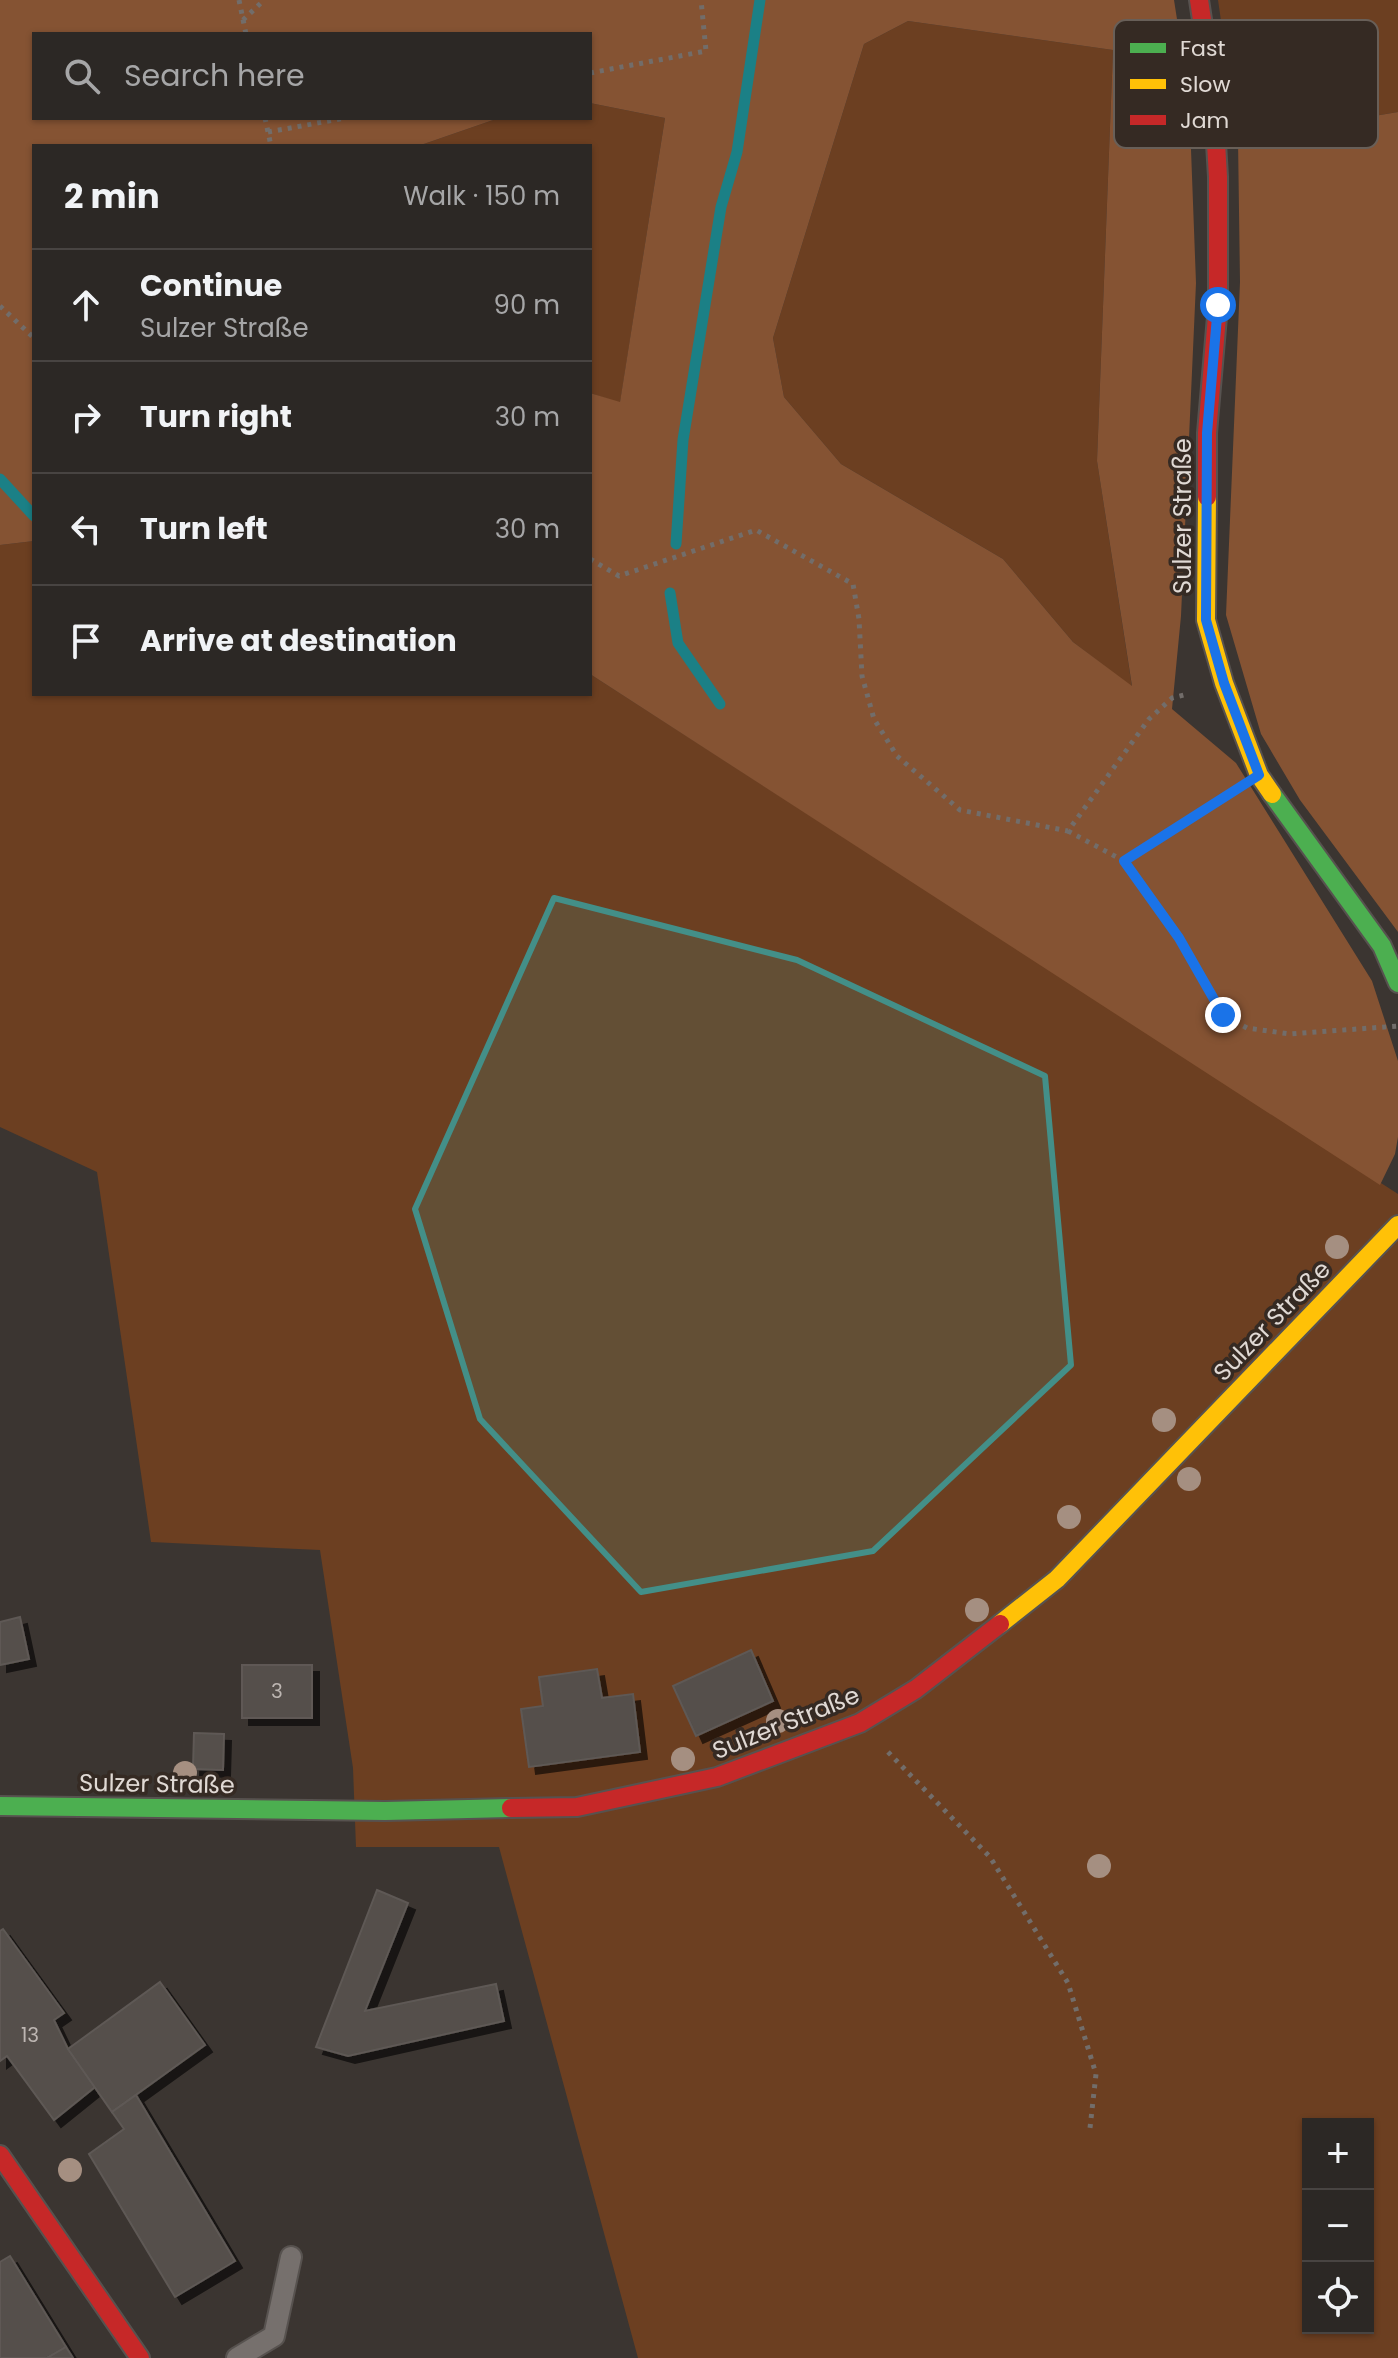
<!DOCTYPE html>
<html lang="en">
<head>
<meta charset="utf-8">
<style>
	body { margin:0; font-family:Poppins,sans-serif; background:#383432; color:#f1f3f6 }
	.controls { position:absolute; right:24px; bottom:24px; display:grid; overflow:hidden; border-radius:0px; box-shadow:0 2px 6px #0004 }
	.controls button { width:72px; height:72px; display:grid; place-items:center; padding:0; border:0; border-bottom:2px solid #484442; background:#2c2825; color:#f1f3f6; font:40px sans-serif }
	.stop { position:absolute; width:24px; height:24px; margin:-18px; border:6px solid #1a73e8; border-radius:50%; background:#fff }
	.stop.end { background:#1a73e8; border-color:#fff; box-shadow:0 2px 8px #0008 }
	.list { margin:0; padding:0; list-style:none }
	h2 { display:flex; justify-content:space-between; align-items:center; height:104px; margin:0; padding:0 32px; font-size:34px }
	h2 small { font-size:26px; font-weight:400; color:#a6a6a7 }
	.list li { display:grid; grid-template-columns:52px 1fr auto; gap:24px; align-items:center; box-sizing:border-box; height:112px; padding:0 32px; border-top:2px solid #484442 }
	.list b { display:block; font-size:30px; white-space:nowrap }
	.list p { margin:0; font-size:26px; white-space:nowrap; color:#a6a6a7 }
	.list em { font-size:26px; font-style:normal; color:#a6a6a7 }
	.icon { flex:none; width:44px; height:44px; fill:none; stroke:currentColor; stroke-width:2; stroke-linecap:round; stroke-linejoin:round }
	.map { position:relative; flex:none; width:1398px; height:2358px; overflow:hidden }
	.search { position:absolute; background:#2c2825; box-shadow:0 2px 6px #0004; left:32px; top:32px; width:560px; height:88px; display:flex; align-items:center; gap:20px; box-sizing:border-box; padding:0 28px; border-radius:0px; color:#a6a6a7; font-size:30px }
	.panel { position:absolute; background:#2c2825; box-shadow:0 2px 6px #0004; left:32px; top:144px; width:560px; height:552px; border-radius:0px }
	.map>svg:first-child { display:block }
	.green { fill:#6c3f21; fill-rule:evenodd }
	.forest { fill:#855333; fill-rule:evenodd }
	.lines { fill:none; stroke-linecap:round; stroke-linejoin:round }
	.stream { stroke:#1b8086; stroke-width:11 }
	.building { fill:#544f4b; stroke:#5e5955; stroke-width:2; filter:url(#shadow) }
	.lane-casing { stroke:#57524f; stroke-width:24 }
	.fast-casing { stroke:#57524f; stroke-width:22 }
	.slow-casing { stroke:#57524f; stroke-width:22 }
	.jam-casing { stroke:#57524f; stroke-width:22 }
	.path { stroke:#726d6a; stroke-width:5; stroke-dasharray:4 6; stroke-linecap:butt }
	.lane { stroke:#76706d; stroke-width:20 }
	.fast { stroke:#4caf50; stroke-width:18 }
	.slow { stroke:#ffc107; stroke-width:18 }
	.jam { stroke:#c62828; stroke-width:18 }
	.tree { fill:#a58f81 }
	.route { stroke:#1a73e8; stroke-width:10 }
	.marked { fill:#438f88; fill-opacity:0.2; stroke:#438f88; stroke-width:6; stroke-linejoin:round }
	.labels { text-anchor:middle; stroke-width:7; stroke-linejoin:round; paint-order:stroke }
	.number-label { font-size:20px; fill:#bdb6b2 }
	.street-label { font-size:24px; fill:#e0d9d4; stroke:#352a23 }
	.key { fill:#352a23; stroke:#685f58; stroke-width:2 }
	.key-label { font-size:22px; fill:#e0d9d4 }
</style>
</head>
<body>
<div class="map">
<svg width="1398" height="2358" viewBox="0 0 1398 2358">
	<defs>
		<filter id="shadow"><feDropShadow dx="7" dy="7" stdDeviation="0" flood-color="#0009"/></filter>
	</defs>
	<rect width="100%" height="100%" fill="#3b3531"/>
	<g class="green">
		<path d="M1218,0H1398V112L1238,139Z"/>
		<path d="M908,21L1113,50L1097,461L1132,687L1073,642L1003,559L841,464L784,397L773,338L864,44Z"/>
		<path d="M590,103L665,118L620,403L590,393V146H418L499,118H590Z"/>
		<path d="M34,541V694H590V674L1398,1194V2358H638L499,1847H356L353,1768L320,1550L151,1542L97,1172L0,1127V545ZM1308,2124H1368V2328H1308Z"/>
	</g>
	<g class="forest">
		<path d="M0,0H1174L1189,96L1196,283L1181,616L1172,709L1236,763L1372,981L1398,1061V1137L1395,1154L1380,1185L590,674V393L620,402L665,118L590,103V34H34V118H499L418,146H34V541L0,545ZM908,21L1113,50L1097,461L1132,686L1073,642L1003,559L841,464L784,397L773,338L864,44Z"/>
		<path d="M1398,112V932L1300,800L1261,734L1226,615L1240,282L1238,139Z"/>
	</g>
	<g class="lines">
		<g class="stream">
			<path d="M0,479L34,516"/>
			<path d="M676,544L683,440L721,207L737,152L760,0"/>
			<path d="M670,593L678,643L720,704"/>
		</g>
	</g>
	<g class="building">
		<path d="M20,1617L29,1659L0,1665V1622Z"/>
		<path d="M751,1650L773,1701L696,1736L673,1686Z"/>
		<rect x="242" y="1665" width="70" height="53"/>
		<path d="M597,1669L602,1698L633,1694L640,1752L529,1767L521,1709L543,1706L539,1677Z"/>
		<path d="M194,1733L224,1734L223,1770L193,1769Z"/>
		<path d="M377,1890L408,1903L365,2011L496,1984L504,2021L348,2056L316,2047Z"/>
		<path d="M3,1929L64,2013L54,2020L68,2049L95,2087L54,2120L7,2056L0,2061V1931Z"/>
		<path d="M160,1982L205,2045L112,2112L68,2049Z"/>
		<path d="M136,2095L235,2261L175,2297L89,2154L124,2129L112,2112Z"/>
		<path d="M10,2256L66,2347L47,2358H0V2262Z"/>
		<path d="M66,2347L73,2358H47Z"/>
	</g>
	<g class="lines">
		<g class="lane-casing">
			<path id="lane" d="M237,2358L274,2336L291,2257"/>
		</g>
		<g class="fast-casing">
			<g id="fast">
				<path d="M1272,794L1382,946L1398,983"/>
				<path d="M0,1806L385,1811L511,1808"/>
			</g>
		</g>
		<g class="slow-casing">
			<g id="slow">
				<path d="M1207,497L1206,620L1224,683L1259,775L1272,794"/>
				<path d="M1000,1624L1057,1579L1398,1225"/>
			</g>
		</g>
		<g class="jam-casing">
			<g id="jam">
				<path d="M1199,0L1213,92L1218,177V305L1207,433V497"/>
				<path d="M511,1808L577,1807L717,1777L860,1723L916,1689L1000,1624"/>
				<path d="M0,2155L140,2358"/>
			</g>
		</g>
		<g class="path">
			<path d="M239,0L246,34"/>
			<path d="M243,20L264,0"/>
			<path d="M590,73L706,51L701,0"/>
			<path d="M265,118L271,146"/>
			<path d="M268,132L345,118"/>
			<path d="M0,306L34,338"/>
			<path d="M590,559L619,576L756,530L853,584L859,619L862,676L874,719L897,756L960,810L1068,831L1149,719L1172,698L1188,694"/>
			<path d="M1068,831L1124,861L1179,938L1223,1015L1247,1028L1290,1034L1398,1026"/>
			<path d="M1124,861L1227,795"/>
			<path d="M888,1752L990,1857L1068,1983L1096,2074L1090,2128"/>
		</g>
		<use href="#lane" class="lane"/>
		<use href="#fast" class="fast"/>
		<use href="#slow" class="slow"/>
		<use href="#jam" class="jam"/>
	</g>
	<g class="tree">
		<circle cx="1337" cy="1247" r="12"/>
		<circle cx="1164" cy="1420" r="12"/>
		<circle cx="1189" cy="1479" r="12"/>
		<circle cx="1069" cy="1517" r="12"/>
		<circle cx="977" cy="1610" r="12"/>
		<circle cx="778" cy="1721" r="12"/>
		<circle cx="683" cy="1759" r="12"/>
		<circle cx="185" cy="1773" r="12"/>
		<circle cx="1099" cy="1866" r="12"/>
		<circle cx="70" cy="2170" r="12"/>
	</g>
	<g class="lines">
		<path class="route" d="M1218,305L1207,433L1206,620L1224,683L1259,775L1124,861L1179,938L1223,1015"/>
	</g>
	<path class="marked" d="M554,898L797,960L1045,1076L1071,1365L873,1551L641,1592L480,1419L415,1209Z"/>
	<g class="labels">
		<g class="number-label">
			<text x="277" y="1698">3</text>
			<text x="30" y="2042">13</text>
		</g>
		<g class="street-label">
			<text transform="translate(1183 516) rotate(-90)" y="8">Sulzer Straße</text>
			<text transform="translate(1272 1321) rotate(-46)" y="8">Sulzer Straße</text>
			<text transform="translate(786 1723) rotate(-22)" y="8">Sulzer Straße</text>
			<text transform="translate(157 1784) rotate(1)" y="8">Sulzer Straße</text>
		</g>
	</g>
	<rect x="1114" y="20" width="264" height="128" rx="12" class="key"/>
	<rect x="1130" y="43" width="36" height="10" fill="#4caf50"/>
	<rect x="1130" y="79" width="36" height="10" fill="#ffc107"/>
	<rect x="1130" y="115" width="36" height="10" fill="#c62828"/>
	<g class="key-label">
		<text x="1180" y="56">Fast</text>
		<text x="1180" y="92">Slow</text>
		<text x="1180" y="128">Jam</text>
	</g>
</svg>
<div class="controls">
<button>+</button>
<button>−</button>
<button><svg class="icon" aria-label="locate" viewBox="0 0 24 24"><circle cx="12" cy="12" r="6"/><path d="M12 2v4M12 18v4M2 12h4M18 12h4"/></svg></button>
</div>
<div class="stop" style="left:1218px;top:305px"></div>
<div class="stop end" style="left:1223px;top:1015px"></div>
<div class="search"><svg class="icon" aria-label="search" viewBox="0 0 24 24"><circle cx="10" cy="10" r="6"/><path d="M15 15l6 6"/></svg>Search here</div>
<section class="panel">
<h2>2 min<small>Walk · 150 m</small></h2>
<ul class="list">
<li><svg class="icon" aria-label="ahead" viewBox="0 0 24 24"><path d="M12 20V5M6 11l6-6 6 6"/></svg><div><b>Continue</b><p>Sulzer Straße</p></div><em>90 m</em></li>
<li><svg class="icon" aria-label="right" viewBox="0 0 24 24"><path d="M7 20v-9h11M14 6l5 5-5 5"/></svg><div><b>Turn right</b></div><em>30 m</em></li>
<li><svg class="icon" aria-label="left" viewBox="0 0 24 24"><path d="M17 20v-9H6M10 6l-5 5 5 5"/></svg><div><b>Turn left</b></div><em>30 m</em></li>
<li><svg class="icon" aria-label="arrive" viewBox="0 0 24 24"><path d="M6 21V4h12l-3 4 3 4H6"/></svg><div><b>Arrive at destination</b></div></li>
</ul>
</section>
</div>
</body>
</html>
